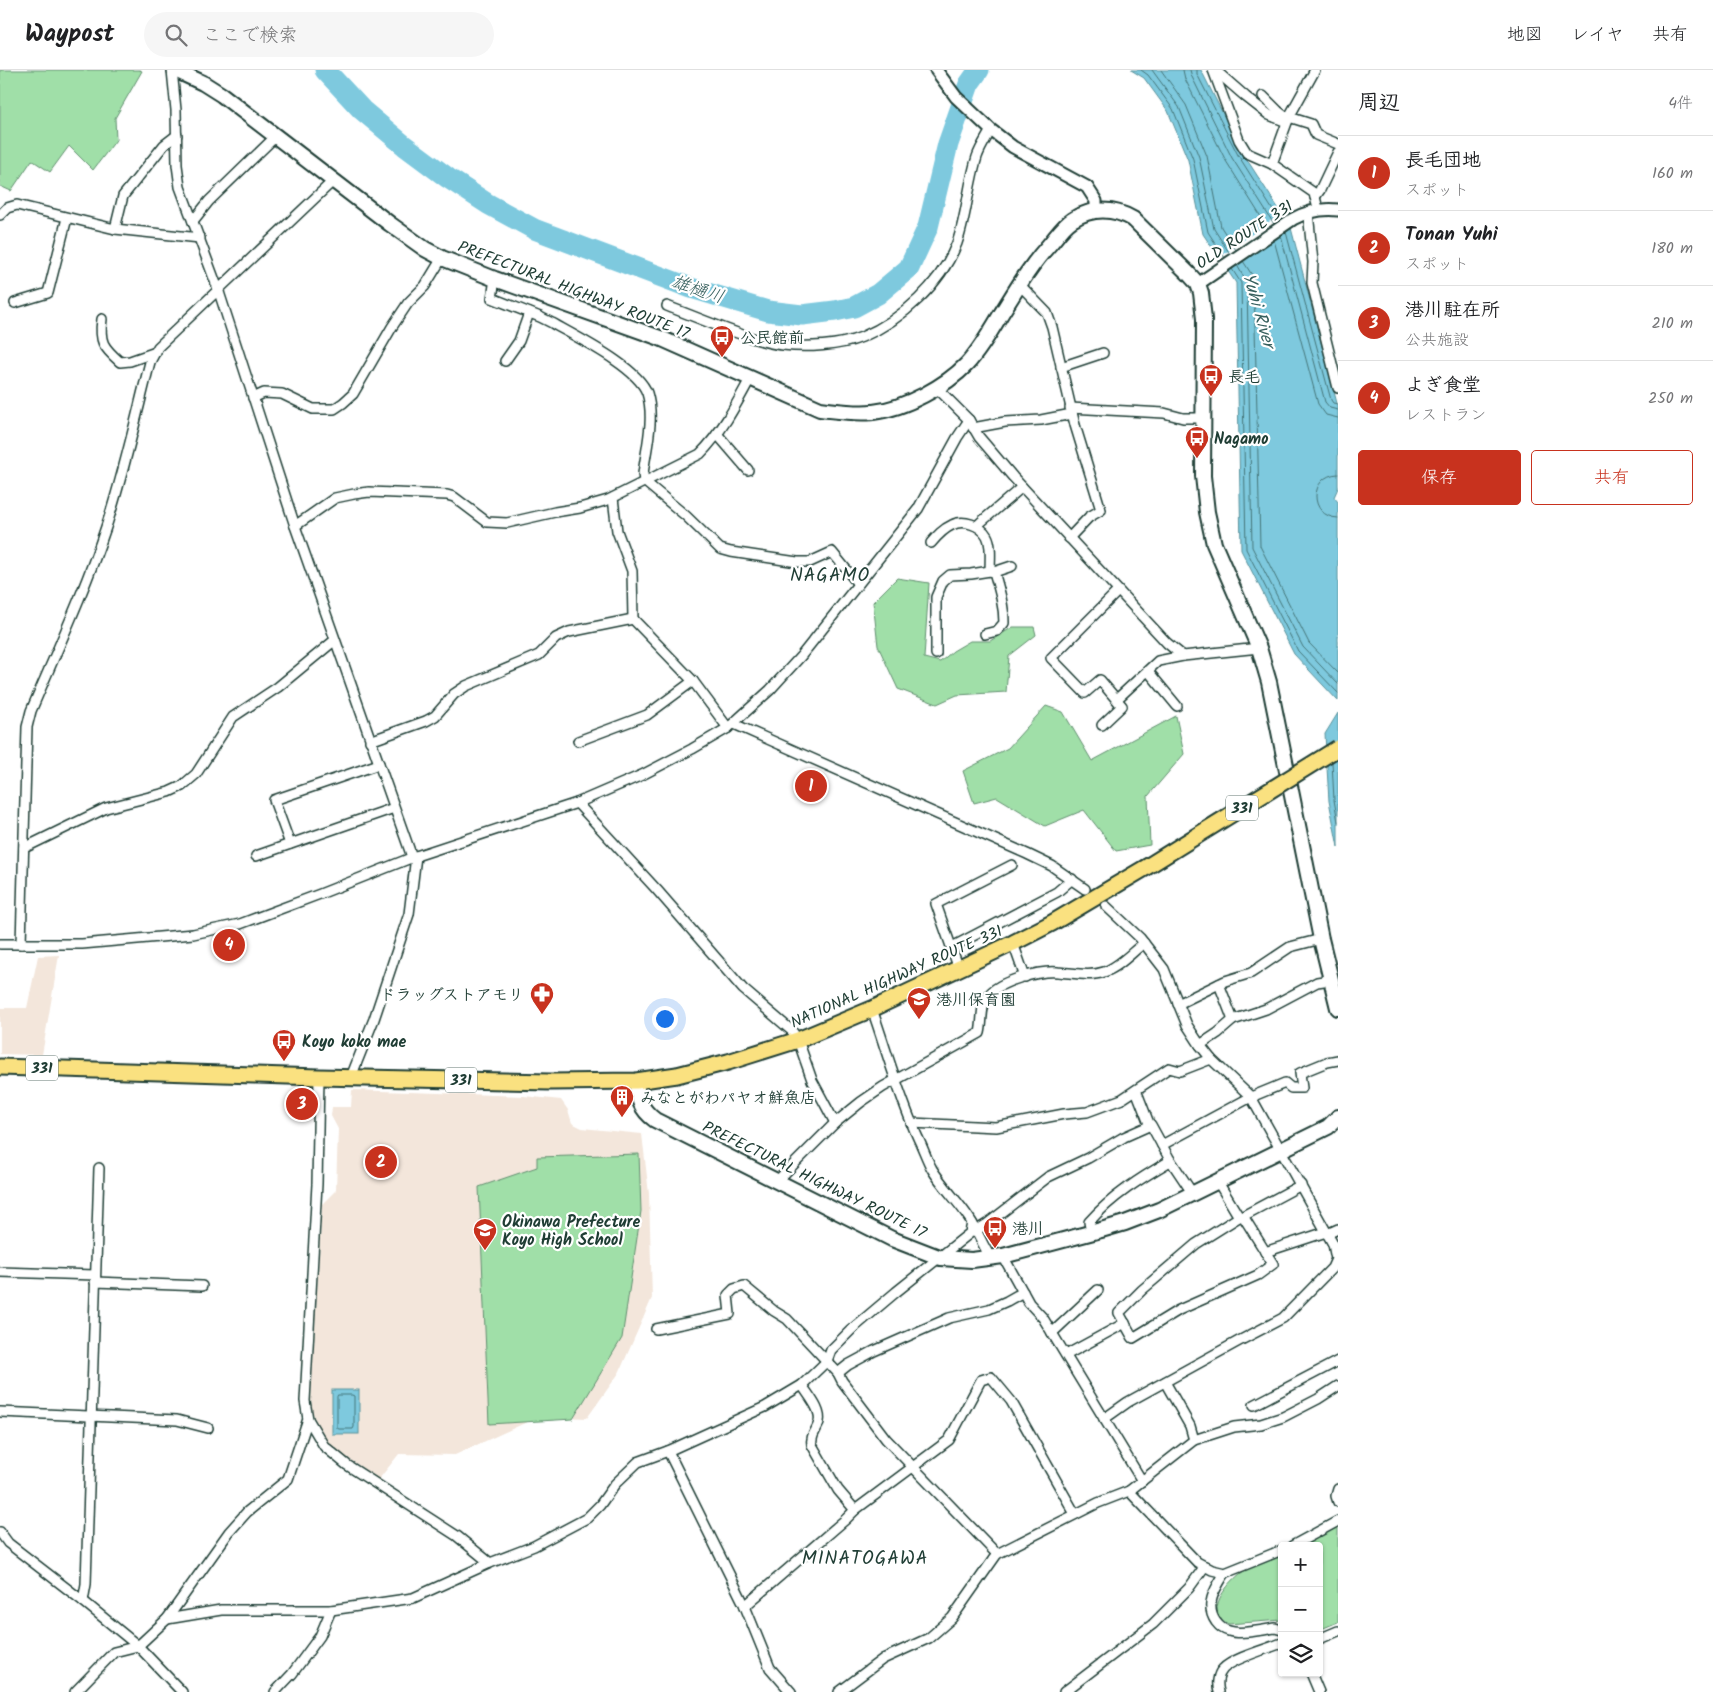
<!DOCTYPE html>
<html lang="ja">
<head>
<meta charset="utf-8">
<style>
	body { margin:0; font-family:Kalam,"Klee One",sans-serif; background:#f6f6f6; color:#202124 }
	.controls { position:absolute; right:15px; bottom:15px; display:grid; overflow:hidden; border-radius:5px; box-shadow:0 1px 4px #0004 }
	.controls button { width:45px; height:45px; display:grid; place-items:center; padding:0; border:0; border-bottom:1px solid #e0e0e0; background:#fff; color:#202124; font:25px sans-serif }
	.you { position:absolute; left:664px; top:948px; width:18px; height:18px; margin:-12px; border:4px solid #fff; border-radius:50%; background:#1a73e8; box-shadow:0 0 0 8px #1a73e833 }
	.badge { display:grid; place-items:center; width:32px; height:32px; border-radius:50%; background:#c8321e; color:#fff; font-size:16px; font-weight:700 }
	.pin { position:absolute; translate:-50% -50%; border:2px solid #fff; box-shadow:0 1px 5px #0006 }
	.list { margin:0; padding:0; list-style:none }
	h2 { display:flex; justify-content:space-between; align-items:center; height:65px; margin:0; padding:0 20px; font-size:21px }
	h2 small { font-size:16px; font-weight:400; color:#757577 }
	.list li { display:grid; grid-template-columns:32px 1fr auto; gap:15px; align-items:center; box-sizing:border-box; height:75px; padding:0 20px; border-top:1px solid #e0e0e0 }
	.list b { display:block; font-size:19px; white-space:nowrap }
	.list p { margin:0; font-size:16px; white-space:nowrap; color:#757577 }
	.list em { font-size:16px; font-style:normal; color:#757577 }
	.actions { display:flex; gap:10px; padding:15px 20px }
	.actions a { flex:1; padding:11px 0; border:1px solid #c8321e; border-radius:5px; text-align:center; font-size:18px; color:#c8321e }
	.actions .main { background:#c8321e; color:#fff }
	.icon { flex:none; width:28px; height:28px; fill:none; stroke:currentColor; stroke-width:2; stroke-linecap:round; stroke-linejoin:round }
	.map { position:relative; flex:none; width:1338px; height:1622px; overflow:hidden }
	header { display:flex; align-items:center; gap:30px; box-sizing:border-box; height:70px; padding:0 25px; background:#fff; border-bottom:1px solid #e0e0e0 }
	header strong { font-size:24px }
	nav { display:flex; gap:28px; margin-inline-start:auto; font-size:18px }
	.search { width:350px; height:45px; background:#f6f6f6; display:flex; align-items:center; gap:12px; box-sizing:border-box; padding:0 18px; border-radius:28px; color:#757577; font-size:19px }
	main { display:flex }
	aside { flex:1; background:#fff }
	.map>svg:first-child { display:block }
	.built { fill:#f3e6db }
	.green { fill:#a0dfa8; stroke:#608e6e }
	.water { fill:#7ec9de; stroke:#58919a }
	.pier { fill:#fff }
	.lines { fill:none; stroke-linecap:round; stroke-linejoin:round }
	.shore { stroke:#457578; stroke-width:1 }
	.river { stroke:#7ec9de; stroke-width:21 }
	.minor-casing { stroke:#1f3d34; stroke-width:12 }
	.tertiary-casing { stroke:#1f3d34; stroke-width:15 }
	.secondary-casing { stroke:#1f3d34; stroke-width:18 }
	.trunk-casing { stroke:#1f3d34; stroke-width:19 }
	.minor { stroke:#fff; stroke-width:9 }
	.tertiary { stroke:#fff; stroke-width:11 }
	.secondary { stroke:#fff; stroke-width:14 }
	.trunk { stroke:#fae180; stroke-width:15 }
	.trunk-bridge-casing { stroke:#1f3d34; stroke-width:19; stroke-linecap:butt }
	.trunk-bridge { stroke:#fae180; stroke-width:15 }
	.labels { text-anchor:middle; stroke-width:4.5; stroke-linejoin:round; paint-order:stroke }
	.shield { fill:#fff; stroke:#627771; stroke-width:1 }
	.shield-label { font-size:15px; font-weight:bold; fill:#1f3d34 }
	.street-label { font-size:16px; fill:#1f3d34; stroke:#fff }
	.poi-label { font-size:16px; font-weight:bold; fill:#1f3d34; stroke:#fff; text-anchor:start }
	.water-label { font-size:18px; font-style:italic; fill:#37605e; stroke:#fff }
	.quarter-label { font-size:19px; letter-spacing:1px; fill:#1f3d34; stroke:#fff }
</style>
</head>
<body>
<header>
<strong>Waypost</strong>
<div class="search"><svg class="icon" aria-label="search" viewBox="0 0 24 24"><circle cx="10" cy="10" r="6"/><path d="M15 15l6 6"/></svg>ここで検索</div>
<nav><a>地図</a><a>レイヤ</a><a>共有</a></nav>
</header>
<main>
<div class="map">
<svg width="1338" height="1622" viewBox="0 0 1338 1622">
	<rect width="100%" height="100%" fill="#fff"/>
	<filter id="ink" filterUnits="userSpaceOnUse"><feTurbulence type="fractalNoise" baseFrequency=".02" numOctaves="2"/><feDisplacementMap in="SourceGraphic" scale="10" xChannelSelector="R" yChannelSelector="G"/><feConvolveMatrix kernelMatrix="1 2 1 2 8 2 1 2 1" color-interpolation-filters="sRGB"/></filter>
	<g filter="url(#ink)">
		<g class="built">
			<path d="M59,885L42,985L0,984V938H27L38,886Z"/>
			<path d="M352,1020L524,1026L561,1030L568,1040L572,1053L582,1058L642,1064L649,1124L652,1228L619,1303L587,1348L540,1346L455,1385L399,1384L379,1409L331,1377L325,1370L318,1360L312,1340L311,1329L322,1134L336,1120L338,1059L331,1046L332,1037H351Z"/>
		</g>
		<g class="green">
			<path d="M0,0H139L142,1L115,48L116,70L93,100L69,76L50,102L32,90L11,121L0,116Z"/>
			<path d="M897,508L929,513L924,588L940,592L953,581L970,571H990L1013,557H1034L1036,565L1009,586L1006,622L957,625L937,634L898,619L878,576L873,532Z"/>
			<path d="M1046,636L1063,642L1092,691L1176,646L1184,684L1148,726L1150,775L1116,781L1084,740L1045,756L997,727L974,733L963,701L1008,678Z"/>
			<path d="M639,1084L641,1141L622,1268L573,1349L489,1354L479,1117L537,1097V1087Z"/>
			<circle cx="378" cy="1099" r="9"/>
			<path d="M1338,1457V1552L1319,1560V1476H1302Z"/>
			<path d="M1282,1485V1550L1228,1554C1225,1552 1221,1550 1219,1546C1211,1532 1231,1511 1241,1503C1250,1496 1271,1490 1282,1485Z"/>
		</g>
		<g class="water">
			<path d="M1131,0H1201L1242,82L1291,158L1338,337V418L1334,427L1338,432V631L1294,584L1241,480L1236,213L1203,164L1188,90L1168,41L1144,8Z"/>
			<path d="M1338,643V777L1329,731L1325,664Z"/>
			<rect x="332" y="1320" width="27" height="44"/>
		</g>
		<path class="pier" d="M1283,142L1292,156L1226,203L1217,189Z"/>
		<g class="lines">
			<g class="shore">
				<path d="M1141,0L1148,5L1173,39L1193,89L1208,162L1225,188"/>
				<path d="M1152,0L1179,37L1199,87L1214,159L1230,184"/>
				<path d="M1161,0L1186,35L1207,86L1221,157L1236,180"/>
				<path d="M1183,0L1185,9L1226,91L1268,158"/>
				<path d="M1190,0L1192,7L1232,88L1274,154"/>
				<path d="M1197,0V4L1238,85L1279,150"/>
				<path d="M1286,162L1331,330L1333,333L1338,334"/>
				<path d="M1281,166L1325,332L1330,338L1338,340"/>
				<path d="M1274,170L1318,334L1326,345L1338,348"/>
				<path d="M1243,191L1252,205L1254,212L1260,476L1309,573L1338,603"/>
				<path d="M1237,195L1247,213L1252,477L1303,577L1338,614"/>
				<path d="M1232,199L1241,213L1246,479L1298,581L1338,623"/>
				<path d="M1338,404C1309,405 1308,447 1338,448"/>
				<path d="M1332,692L1334,730L1338,752"/>
				<path d="M338,1325H352L354,1326V1357L353,1359H339L337,1358V1327Z"/>
			</g>
			<path class="river" d="M325,0L362,40L405,76L448,108L488,134L534,159L691,218L768,241L802,245L835,241L854,237L878,224L909,198L928,157L948,74L969,14L979,0"/>
			<g class="minor-casing">
				<g id="minor">
					<path d="M172,0L176,40L177,95L180,117L218,219L295,456L412,787"/>
					<path d="M1213,0L1239,70L1247,83L1272,94"/>
					<path d="M1215,0L1246,27L1269,45L1287,52"/>
					<path d="M1315,0L1289,47L1272,94L1314,123L1318,139"/>
					<path d="M1263,26L1278,41L1288,49"/>
					<path d="M1289,47L1311,54L1316,65L1338,74"/>
					<path d="M1315,127L1320,120L1338,82"/>
					<path d="M1308,142L1313,192L1312,213L1338,318"/>
					<path d="M0,145L7,138L17,135L115,159L200,168"/>
					<path d="M193,151L209,131L276,66"/>
					<path d="M115,159L123,126L164,75L177,65"/>
					<path d="M495,209L492,228L540,247L552,253C576,267 638,297 647,323C655,349 646,379 643,404L644,411L686,446L720,479L731,482L797,492H810L832,482L858,514"/>
					<path d="M1019,214L1047,243L1052,257L1075,355L1101,440L1089,447L1069,468"/>
					<path d="M15,233L48,223L67,148"/>
					<path d="M667,236C693,246 719,257 746,266C758,270 770,274 783,275C806,278 840,276 862,267C902,250 941,214 957,173C967,145 968,115 977,87C980,78 986,69 991,60"/>
					<path d="M102,249C99,272 103,277 120,292L130,291L156,282"/>
					<path d="M505,291L519,271L529,243"/>
					<path d="M1061,297L1103,283"/>
					<path d="M937,318L969,350L979,367L1013,407L1167,573L1183,586"/>
					<path d="M253,328L264,323L282,324L313,339H334L343,333L353,324L392,257L408,233L425,216L442,188"/>
					<path d="M1070,338L1164,343L1183,348H1204"/>
					<path d="M973,358L1005,352L1041,350L1072,344"/>
					<path d="M717,364L748,400"/>
					<path d="M613,428L617,461L632,501L633,549L693,611L728,658"/>
					<path d="M295,456L335,428L354,424L369,422L447,425L454,427L487,452L507,453L555,442L580,438L608,430L700,384C722,362 736,335 750,309"/>
					<path d="M977,456L981,452L1022,417"/>
					<path d="M931,473C937,466 943,459 952,455C963,449 981,455 987,466C992,475 990,491 990,501L994,502C999,519 1004,535 1004,553L997,561L985,564"/>
					<path d="M994,502L1012,496"/>
					<path d="M936,584V527L943,511L950,505L971,504L990,501"/>
					<path d="M1148,601L1177,636"/>
					<path d="M1117,629L1158,591L1183,586L1259,578"/>
					<path d="M734,654L1027,784L1052,796L1085,819"/>
					<path d="M1102,655L1122,636L1100,610L1085,623L1051,588L1118,521"/>
					<path d="M370,671L426,651L435,646L454,624L466,616L539,585L556,568L569,562L633,549"/>
					<path d="M578,671L647,645L693,611"/>
					<path d="M577,733L657,820L743,919L792,961L798,970L812,1010L835,1053"/>
					<path d="M290,774L274,730L379,694"/>
					<path d="M24,778L106,738L169,722L182,716L196,704L233,647L278,617L335,570"/>
					<path d="M256,786L394,738"/>
					<path d="M1013,873L1025,907"/>
					<path d="M0,874H82L193,864L240,854L320,824L416,786L577,733L642,705L692,679L728,658L770,620L801,586L918,439L957,368L969,350"/>
					<path d="M21,874L27,657L31,641C57,580 85,520 106,457C124,403 136,347 150,292L158,277L334,110"/>
					<path d="M952,877L1057,822L1072,809"/>
					<path d="M959,899L936,834L1012,795"/>
					<path d="M1219,914L1233,950"/>
					<path d="M1178,934L1225,911L1251,903L1290,877L1321,869"/>
					<path d="M872,939C887,982 899,1026 918,1068C923,1078 927,1090 932,1099C943,1117 958,1131 969,1148C978,1161 982,1175 991,1188"/>
					<path d="M1200,975L1218,963L1233,950L1266,939L1317,912L1330,910"/>
					<path d="M319,1007L317,1114L305,1331L308,1349L324,1376L347,1395L457,1466L490,1493"/>
					<path d="M351,1007L374,949L409,844L416,786"/>
					<path d="M1136,1020L1150,1056"/>
					<path d="M911,1053L996,1057L1064,1044L1087,1042L1122,1029L1169,998L1180,1001L1211,989"/>
					<path d="M1162,1075L1251,1027L1285,1013L1291,1018H1302L1300,1003L1327,992L1338,990"/>
					<path d="M777,1111L835,1053L861,1032L883,1017L980,963C983,951 980,936 988,926C998,911 1041,900 1058,902C1073,903 1090,907 1104,902C1119,897 1132,882 1144,873"/>
					<path d="M1218,1112L1239,1147"/>
					<path d="M1243,1146L1273,1194L1258,1205L1179,1240L1133,1268L1119,1243L1142,1220L1196,1174L1239,1147L1243,1146L1301,1115"/>
					<path d="M977,1160L987,1154L1048,1107L1088,1088L1124,1067L1151,1055L1169,1088L1193,1124"/>
					<path d="M1091,1163L1089,1152C1112,1126 1141,1108 1170,1091"/>
					<path d="M1327,1164L1338,1159"/>
					<path d="M1265,1182L1326,1162"/>
					<path d="M1003,1186L1029,1233L1043,1248L1142,1411"/>
					<path d="M0,1202L95,1205"/>
					<path d="M95,1212L202,1216"/>
					<path d="M656,1259L730,1244L728,1225L734,1219L744,1216L774,1241L787,1249L838,1303L842,1311L886,1369L997,1484"/>
					<path d="M1052,1263L1098,1220"/>
					<path d="M1066,1285L1125,1253"/>
					<path d="M838,1303L848,1295L874,1281L949,1248L989,1239L1007,1231L1023,1222"/>
					<path d="M1165,1312L1190,1356L1194,1370"/>
					<path d="M802,1315C808,1325 822,1340 819,1352C817,1361 810,1365 812,1375L838,1420L855,1440"/>
					<path d="M1254,1335L1338,1291"/>
					<path d="M0,1342L177,1350L208,1358"/>
					<path d="M1104,1349L1128,1332L1239,1271L1283,1248L1332,1198L1336,1189L1333,1174L1251,1027L1211,989L1200,975L1187,955L1164,899L1140,868L1106,836"/>
					<path d="M668,1381L744,1534L770,1598L791,1622"/>
					<path d="M1338,1419L1336,1426L1338,1432"/>
					<path d="M1129,1421L1197,1492L1212,1500L1225,1503L1282,1480"/>
					<path d="M0,1462L8,1473L83,1531L138,1576L182,1622"/>
					<path d="M1292,1476L1338,1451"/>
					<path d="M1225,1503C1215,1519 1204,1535 1216,1552C1219,1556 1224,1560 1229,1561C1240,1565 1263,1560 1275,1558L1282,1560"/>
					<path d="M83,1531L86,1514L99,1098"/>
					<path d="M745,1536L846,1449L855,1440L949,1370L981,1310L991,1307L1011,1331L1075,1444"/>
					<path d="M167,1549L221,1540H331L413,1528L490,1493L534,1476L587,1448L600,1435L615,1414L638,1392L668,1381L765,1337L802,1315L827,1291L831,1280L851,1260L896,1222L970,1163L972,1153"/>
					<path d="M1319,1569L1338,1561"/>
					<path d="M1311,1603L1319,1622"/>
					<path d="M75,1622L114,1582L138,1576L167,1549L229,1462L247,1442L288,1409L308,1349"/>
					<path d="M275,1622L292,1604L320,1566L331,1540"/>
					<path d="M839,1622L883,1589L929,1568L952,1548L997,1484L1098,1433L1129,1421L1194,1370L1234,1357L1261,1354L1283,1347L1318,1329L1338,1316"/>
					<path d="M1064,1622L1153,1554L1189,1518L1205,1496"/>
					<path d="M1219,1622C1217,1615 1217,1605 1223,1599C1233,1588 1267,1579 1282,1573"/>
				</g>
			</g>
			<g class="tertiary-casing">
				<g id="tertiary">
					<path d="M936,0L956,27L991,60L1013,77L1087,117L1096,131V141"/>
					<path d="M1198,214L1293,149C1308,141 1321,138 1338,140"/>
				</g>
			</g>
			<g class="secondary-casing">
				<g id="secondary">
					<path d="M175,0L203,13L222,25L390,154L425,179L442,188L495,209L660,268L820,339C838,341 855,344 873,342C904,339 946,316 967,294C980,280 991,261 1001,244C1016,220 1030,196 1049,175C1056,167 1063,156 1072,150C1092,137 1114,138 1133,149L1188,203L1198,214L1201,223L1204,249L1203,406L1207,442L1214,474L1259,578L1269,612L1321,869L1338,938"/>
					<path d="M636,1011C638,1029 640,1039 655,1050L892,1169L941,1188L972,1190L1003,1186L1101,1160L1125,1153L1159,1140L1328,1057L1338,1047"/>
				</g>
			</g>
			<g class="trunk-casing">
				<path id="trunk" d="M0,997L319,1007L550,1012L636,1011L677,1005L728,992L798,970L872,939L1013,873L1052,853L1145,798"/>
			</g>
			<use href="#minor" class="minor"/>
			<use href="#tertiary" class="tertiary"/>
			<use href="#secondary" class="secondary"/>
			<use href="#trunk" class="trunk"/>
			<g class="trunk-bridge-casing">
				<path id="trunk-bridge" d="M1145,798L1338,678"/>
			</g>
			<use href="#trunk-bridge" class="trunk-bridge"/>
		</g>
	</g>
	<defs>
		<g id="bus-pin" transform="scale(1.25)"><path d="M0 17L-7.5 6A9.5 9.5 0 1 1 7.5 6Z" fill="#c8321e" stroke="#fff"/><path d="M-5-6H5V4H4V6H2V4H-2V6H-4V4H-5ZM-3.5-4V0h7V-4ZM-3.5 1.2v1.5H-2V1.2ZM2 1.2v1.5H3.5V1.2Z" fill="#fff"/></g>
		<g id="pharmacy-pin" transform="scale(1.25)"><path d="M0 17L-7.5 6A9.5 9.5 0 1 1 7.5 6Z" fill="#c8321e" stroke="#fff"/><path d="M-2-6h4v4h4v4h-4v4h-4v-4h-4v-4h4Z" fill="#fff"/></g>
		<g id="school-pin" transform="scale(1.25)"><path d="M0 17L-7.5 6A9.5 9.5 0 1 1 7.5 6Z" fill="#c8321e" stroke="#fff"/><path d="M0-5L7-2L0 1L-7-2ZM-4 1L0 2.5L4 1V4Q0 6-4 4Z" fill="#fff"/></g>
		<g id="building-pin" transform="scale(1.25)"><path d="M0 17L-7.5 6A9.5 9.5 0 1 1 7.5 6Z" fill="#c8321e" stroke="#fff"/><path d="M-4-6H4V6H1V3H-1V6H-4ZM-2.5-4.3h1.7v1.8h-1.7ZM.8-4.3h1.7v1.8H.8ZM-2.5-1h1.7V.8h-1.7ZM.8-1h1.7V.8H.8Z" fill="#fff"/></g>
	</defs>
	<g fill-rule="evenodd">
		<use href="#bus-pin" x="722" y="267"/>
		<use href="#bus-pin" x="1211" y="306"/>
		<use href="#bus-pin" x="1197" y="368"/>
		<use href="#pharmacy-pin" x="542" y="924"/>
		<use href="#school-pin" x="919" y="929"/>
		<use href="#bus-pin" x="284" y="971"/>
		<use href="#building-pin" x="622" y="1027"/>
		<use href="#bus-pin" x="995" y="1158"/>
		<use href="#school-pin" x="485" y="1160"/>
	</g>
	<g class="labels">
		<g class="shield">
			<rect x="1226" y="725.5" width="32" height="25" rx="4"/>
			<rect x="26" y="985.5" width="32" height="25" rx="4"/>
			<rect x="445" y="997.5" width="32" height="25" rx="4"/>
		</g>
		<g class="shield-label">
			<text x="1242" y="743">331</text>
			<text x="42" y="1003">331</text>
			<text x="461" y="1015">331</text>
		</g>
		<g class="street-label">
			<text transform="translate(1244 164) rotate(-33)" y="6">OLD ROUTE 331</text>
			<text transform="translate(574 219) rotate(21)" y="6">PREFECTURAL HIGHWAY ROUTE 17</text>
			<text transform="translate(896 906) rotate(-24)" y="6">NATIONAL HIGHWAY ROUTE 331</text>
			<text transform="translate(815 1109) rotate(26)" y="6">PREFECTURAL HIGHWAY ROUTE 17</text>
		</g>
		<g class="poi-label">
			<text x="740" y="273">公民館前</text>
			<text x="1228" y="312">長毛</text>
			<text x="1214" y="374">Nagamo</text>
			<text x="524" y="930" text-anchor="end">ドラッグストアモリ</text>
			<text x="936" y="935">港川保育園</text>
			<text x="302" y="977">Koyo koko mae</text>
			<text x="640" y="1033">みなとがわパヤオ鮮魚店</text>
			<text x="502" y="1157">Okinawa Prefecture<tspan x="502" dy="18">Koyo High School</tspan></text>
			<text x="1012" y="1164">港川</text>
		</g>
		<g class="water-label">
			<text transform="translate(698 219) rotate(18)" y="6">雄樋川</text>
			<text transform="translate(1259 240) rotate(74)" y="6">Yuhi River</text>
		</g>
		<g class="quarter-label">
			<text x="830" y="511">NAGAMO</text>
			<text x="865" y="1494">MINATOGAWA</text>
		</g>
	</g>
</svg>
<div class="controls">
<button>+</button>
<button>−</button>
<button><svg class="icon" aria-label="layers" viewBox="0 0 24 24"><path d="M12 4l9 5-9 5-9-5zM3 14l9 5 9-5"/></svg></button>
</div>
<div class="you"></div>
<div class="pin badge" style="left:811px;top:716px">1</div>
<div class="pin badge" style="left:381px;top:1092px">2</div>
<div class="pin badge" style="left:302px;top:1034px">3</div>
<div class="pin badge" style="left:229px;top:875px">4</div>
</div>
<aside>
<h2>周辺<small>4件</small></h2>
<ul class="list">
<li><span class="badge">1</span><div><b>長毛団地</b><p>スポット</p></div><em>160 m</em></li>
<li><span class="badge">2</span><div><b>Tonan Yuhi</b><p>スポット</p></div><em>180 m</em></li>
<li><span class="badge">3</span><div><b>港川駐在所</b><p>公共施設</p></div><em>210 m</em></li>
<li><span class="badge">4</span><div><b>よぎ食堂</b><p>レストラン</p></div><em>250 m</em></li>
</ul>
<div class="actions"><a class="main">保存</a><a>共有</a></div>
</aside>
</main>
</body>
</html>
